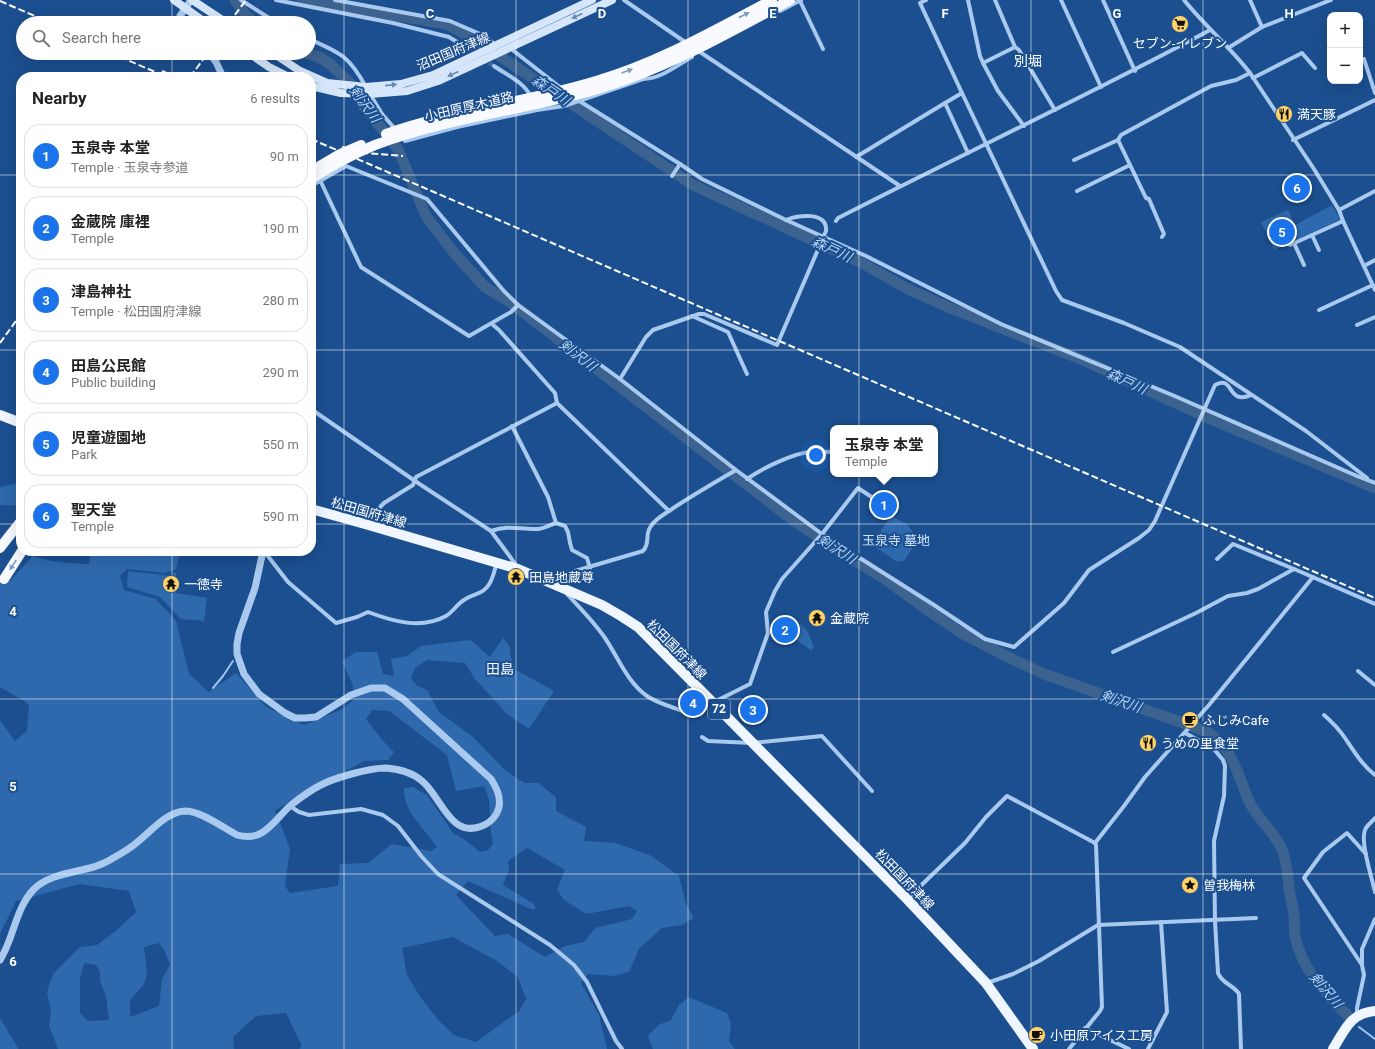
<!DOCTYPE html>
<html lang="en">
<head>
<meta charset="utf-8">
<style>
	body { margin:0; font-family:Roboto,"Noto Sans JP",sans-serif; background:#f6f6f6; color:#222 }
	.controls { position:absolute; right:12px; top:12px; display:grid; overflow:hidden; border-radius:8px; box-shadow:0 4px 16px #0002 }
	.controls button { width:36px; height:36px; display:grid; place-items:center; padding:0; border:0; border-bottom:1px solid #e0e0e0; background:#fff; color:#222; font:20px sans-serif }
	.you { position:absolute; left:816px; top:455px; width:14px; height:14px; margin:-10px; border:3px solid #fff; border-radius:50%; background:#1a73e8; box-shadow:0 0 0 6px #1a73e833 }
	.badge { display:grid; place-items:center; width:26px; height:26px; border-radius:50%; background:#1a73e8; color:#fff; font-size:13px; font-weight:700 }
	.pin { position:absolute; translate:-50% -50%; border:2px solid #fff; box-shadow:0 1px 4px #0006 }
	.popup { position:absolute; left:830px; top:425px; width:108px; height:52px; box-sizing:border-box; display:grid; place-content:center; border-radius:8px; background:#fff; filter:drop-shadow(0 1px 3px #0005); font-size:13px; white-space:nowrap; color:#767676 }
	.popup b { font-size:15px; color:#222 }
	.popup::after { content:''; position:absolute; left:50%; top:100%; margin-left:-8px; border:8px solid transparent; border-top-color:#fff }
	.list { margin:0; padding:0; list-style:none }
	h2 { display:flex; justify-content:space-between; align-items:center; height:52px; margin:0; padding:0 16px; font-size:17px }
	h2 small { font-size:13px; font-weight:400; color:#767676 }
	.list li { display:grid; grid-template-columns:26px 1fr auto; gap:12px; align-items:center; box-sizing:border-box; height:64px; margin:0 8px 8px; padding:0 8px; border:1px solid #e0e0e0; border-radius:16px }
	.list b { display:block; font-size:15px; white-space:nowrap }
	.list p { margin:0; font-size:13px; white-space:nowrap; color:#767676 }
	.list em { font-size:13px; font-style:normal; color:#767676 }
	.icon { flex:none; width:22px; height:22px; fill:none; stroke:currentColor; stroke-width:2; stroke-linecap:round; stroke-linejoin:round }
	.map { position:relative; flex:none; width:1375px; height:1049px; overflow:hidden }
	.search { position:absolute; background:#fff; box-shadow:0 4px 16px #0002; left:16px; top:16px; width:300px; height:44px; display:flex; align-items:center; gap:10px; box-sizing:border-box; padding:0 14px; border-radius:22px; color:#767676; font-size:15px }
	.panel { position:absolute; background:#fff; box-shadow:0 4px 16px #0002; left:16px; top:72px; width:300px; height:484px; border-radius:16px }
	.map>svg:first-child { display:block }
	.green { fill:#2e69ad; fill-rule:evenodd }
	.lines { fill:none; stroke-linecap:round; stroke-linejoin:round }
	.stream { stroke:#9cc4f0; stroke-width:2 }
	.river { stroke:#3c6290; stroke-width:11 }
	.minor-tunnel { stroke:#3d69a0; stroke-width:4; stroke-dasharray:4 2; stroke-linecap:butt }
	.minor { stroke:#a9c9ee; stroke-width:4 }
	.tertiary { stroke:#a9c9ee; stroke-width:7 }
	.secondary { stroke:#d6e6fa; stroke-width:8 }
	.primary { stroke:#f0f6ff; stroke-width:10 }
	.trunk { stroke:#f8faff; stroke-width:10 }
	.rail { stroke:#fff; stroke-width:2; stroke-dasharray:7 3; stroke-linecap:butt }
	.oneway { fill:#7e9cc1 }
	.oneway2 { fill:#668bba }
	.grid { fill:none; stroke:#fff; stroke-width:1; stroke-opacity:0.55 }
	.labels { text-anchor:middle; stroke-width:4; stroke-linejoin:round; paint-order:stroke }
	.shield { fill:#1b4f8f; stroke:#bbcadd; stroke-width:1 }
	.shield-label { font-size:12px; font-weight:bold; fill:#fff }
	.poi-label { font-size:13px; fill:#fff; stroke:#1b4f8f; text-anchor:start }
	.street-label { font-size:13px; fill:#fff; stroke:#1b4f8f }
	.park-label { font-size:13px; fill:#cfe3fa; stroke:#1b4f8f }
	.neighbourhood-label { font-size:14px; fill:#fff; stroke:#1b4f8f }
	.water-label { font-size:14px; font-style:italic; fill:#b5d3f5; stroke:#1b4f8f }
	.grid-label { font-size:13px; text-anchor:middle; font-weight:bold; fill:#fff; stroke:#1b4f8f; stroke-width:4; stroke-linejoin:round; paint-order:stroke }
</style>
</head>
<body>
<div class="map">
<svg width="1375" height="1049" viewBox="0 0 1375 1049">
	<rect width="100%" height="100%" fill="#1b4f8f"/>
	<g class="green">
		<path d="M1332,205L1339,218V220L1274,250L1261,222L1288,210L1295,225Z"/>
		<path d="M18,483L21,484V506L0,505V487Z"/>
		<path d="M891,516L907,524L918,540L904,561L897,562L871,544Z"/>
		<path d="M91,551H167L179,556L176,569L165,573L127,569L120,576L124,590L156,599L176,621L189,674L209,692L236,673L266,707L304,725L343,709L355,698L352,683L342,661L356,652H377L383,674L394,676L391,659L407,656L421,646L471,640L490,657L503,638L510,647V654L514,669L554,691L529,729L507,714L475,679L465,663L427,660L415,668L411,678L417,686L427,690L439,712L473,737L505,770L524,783H538L556,797V811L586,827L584,841L615,843L650,855L679,876L686,904L694,918L682,925L662,928L639,949L629,972L613,976L588,974L581,983L599,1015L607,1049H299L302,1046L286,1013L256,1016L233,1037L234,1049H58L49,1026L51,1011L47,992L53,974L80,947L97,945L117,930L136,912L129,891L80,884L16,901L0,934V720L15,741L27,731L29,705L24,701L0,687V575L10,581L33,556C52,563 69,563 89,564ZM372,710L389,711L447,755L456,791L484,786L489,799L491,832L493,844L488,850L480,852L464,839L453,833L427,795L413,787L404,788C403,813 425,828 437,847L431,851L392,844L368,863L340,864L338,886L290,893L285,886L290,849L275,810L364,761L388,760L394,752L382,740L366,719ZM527,848L565,870L557,890L564,900L586,914L629,906L637,911L632,919L595,928L584,942L565,946L545,957L508,934L495,936L456,895L468,881L533,910L536,908L534,904L503,885L509,870L508,861ZM453,937L497,961L518,977L526,999L519,1011L476,1042L454,1035L440,1022L419,995L407,975L402,948ZM159,943L165,952L170,965L162,979L159,1006L130,1017V1000L144,984L147,972L144,947ZM84,963L96,965L100,972V981L106,996L109,1020L88,1021L80,1013V979Z"/>
		<path d="M128,571L170,576L176,572V593L207,598L204,621L181,619L160,597L127,587Z"/>
		<path d="M801,624L808,632L814,647L811,650L792,637Z"/>
		<path d="M689,997L727,1013L731,1024L729,1041L735,1049H653L648,1036L658,1025L671,1020L679,1005Z"/>
		<path d="M0,1018L18,1048V1049H0Z"/>
	</g>
	<g class="lines">
		<g class="stream">
			<path d="M213,688L223,676L233,661"/>
			<path d="M1359,1027L1375,1039"/>
		</g>
		<g class="river">
			<path d="M235,0L245,14L255,23"/>
			<path d="M302,0L447,24L480,43L693,185L860,262L908,289L950,308L1083,360L1208,418L1375,488"/>
			<path d="M304,53L319,57L330,64L349,82L362,104L398,149L426,216L455,254L485,287L510,302L794,521L827,543L885,579L929,611L960,632L1006,656L1044,674L1203,730C1231,743 1237,772 1248,799C1256,819 1276,832 1283,852C1287,864 1288,876 1289,888C1290,897 1293,906 1294,915C1295,922 1294,930 1295,936C1302,970 1325,993 1348,1016"/>
		</g>
		<path class="minor-tunnel" d="M484,60L494,66"/>
		<g class="minor">
			<path d="M241,0L277,23"/>
			<path d="M276,0L393,23L449,37L468,49"/>
			<path d="M335,0L450,21L487,37L496,46"/>
			<path d="M624,0L688,44"/>
			<path d="M926,0L920,3L962,93L945,103L968,153"/>
			<path d="M968,0L980,56L983,63L1015,47"/>
			<path d="M995,0L1015,47L1019,50L1055,110"/>
			<path d="M1061,0L1101,87"/>
			<path d="M1103,0L1135,71"/>
			<path d="M1184,0C1205,26 1230,47 1250,73L1314,169L1339,210L1343,221L1375,290"/>
			<path d="M1250,0L1262,27"/>
			<path d="M800,1L823,49"/>
			<path d="M780,11L801,0"/>
			<path d="M309,39C341,53 349,56 366,87"/>
			<path d="M510,48L561,88"/>
			<path d="M1228,48L1262,27L1331,0"/>
			<path d="M697,50L900,186"/>
			<path d="M1364,59L1375,93"/>
			<path d="M983,63L998,91L1024,126"/>
			<path d="M494,66C507,75 524,82 531,97"/>
			<path d="M1253,78L1302,53L1315,68"/>
			<path d="M962,93L1056,291L1062,300L1124,323L1180,347L1306,431L1367,478"/>
			<path d="M370,94L382,114L396,130"/>
			<path d="M573,97L680,164L702,179L786,220C797,215 828,211 826,231L777,345L704,314H699L653,330L646,337L620,379"/>
			<path d="M401,136L405,141L457,127L537,110L564,106L643,79C661,79 677,65 692,57"/>
			<path d="M1293,140L1375,100"/>
			<path d="M856,157L945,103"/>
			<path d="M1074,160L1118,140"/>
			<path d="M672,176L680,164"/>
			<path d="M320,180L361,267L469,336L511,312L518,305"/>
			<path d="M311,186L346,166L427,199L503,290L518,305L620,379L736,470L822,534L934,605L985,639L1014,647L1064,603L1089,570L1139,538L1149,530L1155,521L1215,385C1234,374 1227,406 1251,395"/>
			<path d="M1077,191L1130,165"/>
			<path d="M1339,210L1375,191"/>
			<path d="M786,220L866,256L1001,324L1177,397L1357,476L1375,483"/>
			<path d="M836,221L838,218C961,155 1087,96 1210,30"/>
			<path d="M1312,235L1319,250"/>
			<path d="M1162,237L1164,234L1149,199L1146,198L1118,140L1121,135L1211,86L1236,80L1250,73"/>
			<path d="M1294,243L1304,265"/>
			<path d="M1290,245L1343,221"/>
			<path d="M1364,266L1375,260"/>
			<path d="M311,288L314,286"/>
			<path d="M1319,310L1373,285"/>
			<path d="M692,316L728,332L747,374"/>
			<path d="M492,324L499,330L555,393L557,403L669,511"/>
			<path d="M1357,325L1375,317"/>
			<path d="M311,409L415,481L491,531L511,558L517,567"/>
			<path d="M512,426L548,497L556,523L565,526L568,532L570,543L572,550L587,558L590,568"/>
			<path d="M747,479C761,469 793,453 811,452C818,451 826,452 833,452"/>
			<path d="M365,523L384,503L413,485L416,477L557,403"/>
			<path d="M491,531C508,525 518,529 535,529C541,530 550,525 556,523"/>
			<path d="M264,551L288,582L336,623L357,617L368,612C392,621 421,630 446,616C453,612 457,604 464,600C469,596 475,595 481,592C492,586 493,574 497,563"/>
			<path d="M1217,559L1233,544L1294,569"/>
			<path d="M548,579L643,551C651,542 644,535 651,526C656,518 665,514 672,509C693,495 714,483 736,470"/>
			<path d="M567,594C580,608 594,622 605,638C618,657 627,682 647,696C658,704 677,708 690,714L750,684L768,633L766,612L775,591L782,579L822,534L858,488L876,500"/>
			<path d="M1113,652L1196,613L1228,596L1247,593L1258,589L1294,569L1375,604"/>
			<path d="M1358,671L1375,685"/>
			<path d="M1324,715C1332,722 1339,729 1345,738C1354,751 1362,765 1375,775"/>
			<path d="M1185,733L1213,748L1223,760L1225,766L1224,796L1214,841L1215,921L1218,973C1222,984 1234,985 1239,994L1241,1049"/>
			<path d="M702,737L708,741L752,743L822,736L872,791"/>
			<path d="M290,806L299,812L309,815L361,809L383,815L398,826L422,857L438,874L550,945L574,965L587,982L616,1041L622,1049"/>
			<path d="M1375,818C1372,822 1366,826 1365,830C1360,842 1372,878 1375,892"/>
			<path d="M1095,843L1124,806L1145,777L1209,705L1313,577"/>
			<path d="M907,899L965,843L986,817L1007,796L1095,843L1096,845L1102,1007L1100,1011L1069,1049"/>
			<path d="M1362,965L1304,878L1323,852L1347,833L1366,854"/>
			<path d="M987,983L1013,974L1039,961L1098,925L1256,918"/>
			<path d="M1357,1015V1008L1364,975L1362,965V949L1375,919"/>
			<path d="M1085,1028L1129,1049"/>
			<path d="M1148,1049L1167,1012L1161,922"/>
		</g>
		<g class="tertiary">
			<path d="M178,23L180,16L191,0"/>
			<path d="M209,53L216,62L223,77"/>
			<path d="M0,960C14,938 15,909 34,889C48,875 71,873 90,868C98,866 107,862 115,857C122,853 129,849 135,844C150,833 165,812 185,811C201,811 222,827 237,835C264,843 274,820 291,805C300,798 309,791 319,786C333,778 369,768 386,768C399,769 412,772 422,781C441,796 450,839 482,826C490,823 497,816 499,807C501,796 496,787 491,779L403,699L385,688H371L351,695L316,717L305,718H295L285,713L259,694L244,674L237,654V644L239,633L255,588L263,551"/>
		</g>
		<g class="secondary">
			<path d="M174,0L206,23"/>
			<path d="M192,0L227,23"/>
			<path d="M249,53L269,67L289,77"/>
			<path d="M273,53L300,71L327,83L366,87L401,84L433,75L592,0"/>
			<path d="M311,86L341,93L370,94L407,91L438,81L612,0"/>
		</g>
		<g class="primary">
			<path d="M0,415L21,423"/>
			<path d="M311,509L365,524L518,569L602,605L621,616L638,627L907,899L986,983L1033,1049"/>
			<path d="M1333,1049C1345,1030 1350,1013 1375,1011"/>
		</g>
		<g class="trunk">
			<path d="M386,134C454,110 527,102 596,81C658,63 715,30 772,0"/>
			<path d="M311,171L340,154L361,145"/>
			<path d="M311,179C331,166 353,154 375,145C447,118 525,110 598,89C666,69 728,33 790,0"/>
			<path d="M0,548L21,521"/>
			<path d="M4,579L22,551"/>
		</g>
		<g class="rail">
			<path d="M0,1L51,23"/>
			<path d="M229,23L246,0"/>
			<path d="M111,53L167,77"/>
			<path d="M162,71L176,77"/>
			<path d="M190,77L208,53"/>
			<path d="M311,139L1375,598"/>
			<path d="M342,147L365,153L403,156"/>
			<path d="M0,343L21,314"/>
		</g>
	</g>
	<defs><path id="oneway-solid" d="M-6-.8H1V-3.2L6.5 0L1 3.2V.8H-6Z"/></defs>
	<g class="oneway">
		<use href="#oneway-solid" transform="translate(744 15) rotate(-28)"/>
		<use href="#oneway-solid" transform="translate(627 71) rotate(-20)"/>
		<use href="#oneway-solid" transform="translate(13 565) rotate(123)"/>
	</g>
	<g class="oneway2">
		<use href="#oneway-solid" transform="translate(577 16) rotate(155)"/>
		<use href="#oneway-solid" transform="translate(453 74) rotate(156)"/>
		<use href="#oneway-solid" transform="translate(391 85) rotate(-6)"/>
	</g>
	<path class="grid" d="M172,0V23M344,0V1049M516,0V1049M688,0V1049M859,0V1049M1031,0V1049M1203,0V1049M172,53V77M0,175H21M311,175H1375M0,350H21M311,350H1375M0,524H21M311,524H1375M172,551V1049M0,699H1375M0,874H1375"/>
	<defs>
		<g id="supermarket-disc" transform="scale(0.9)"><circle r="9.5" fill="#ffd166" stroke="#1b4f8f"/><path d="M-6-5.5h2.5l.6 2H6L4.5 2H-2.5L-4.4-4H-6ZM-1.5 3.2a1.3 1.3 0 1 0 .1 0ZM3 3.2a1.3 1.3 0 1 0 .1 0Z" fill="#111"/></g>
		<g id="restaurant-disc" transform="scale(0.9)"><circle r="9.5" fill="#ffd166" stroke="#1b4f8f"/><path d="M-5-6h1v4h1v-4h1v4h1v-4h1v5L-1.5 .5V6h-2V.5L-5-1ZM5-6V6H3V1.5H1.5Q1.5-4 5-6Z" fill="#111"/></g>
		<g id="temple-disc" transform="scale(0.9)"><circle r="9.5" fill="#ffd166" stroke="#1b4f8f"/><path d="M0-6L5-2H3V0L6.5 2.5H4V6H1.5V3h-3V6H-4V2.5H-6.5L-3 0V-2H-5Z" fill="#111"/></g>
		<g id="cafe-disc" transform="scale(0.9)"><circle r="9.5" fill="#ffd166" stroke="#1b4f8f"/><path d="M-5.5-4.5H6V0H3Q3 3.5 0 3.5H-2.5Q-5.5 3.5-5.5 0ZM3-3.2v2h1.7v-2ZM-6 4.5H4V6H-6Z" fill="#111"/></g>
		<g id="sight-disc" transform="scale(0.9)"><circle r="9.5" fill="#ffd166" stroke="#1b4f8f"/><path d="M0-6L1.8-2.2L6-1.7L2.9 1.2L3.7 5.4L0 3.3L-3.7 5.4L-2.9 1.2L-6-1.7L-1.8-2.2Z" fill="#111"/></g>
	</defs>
	<g fill-rule="evenodd">
		<use href="#supermarket-disc" x="1180" y="24"/>
		<use href="#restaurant-disc" x="1284" y="114"/>
		<use href="#temple-disc" x="516" y="577"/>
		<use href="#temple-disc" x="171" y="584"/>
		<use href="#temple-disc" x="817" y="618"/>
		<use href="#cafe-disc" x="1190" y="720"/>
		<use href="#restaurant-disc" x="1148" y="743"/>
		<use href="#sight-disc" x="1190" y="885"/>
		<use href="#cafe-disc" x="1037" y="1035"/>
	</g>
	<g class="labels">
		<rect class="shield" x="708" y="699" width="22" height="20" rx="3"/>
		<g class="shield-label">
			<text x="719" y="713">72</text>
		</g>
		<g class="poi-label">
			<text x="1180" y="48" text-anchor="middle">セブン-イレブン</text>
			<text x="1297" y="119">満天豚</text>
			<text x="529" y="582">田島地蔵尊</text>
			<text x="184" y="589">一徳寺</text>
			<text x="830" y="623">金蔵院</text>
			<text x="1203" y="725">ふじみCafe</text>
			<text x="1161" y="748">うめの里食堂</text>
			<text x="1203" y="890">曽我梅林</text>
			<text x="1050" y="1040">小田原アイス工房</text>
		</g>
		<g class="street-label">
			<text transform="translate(453 51) rotate(-23)" y="5">沼田国府津線</text>
			<text transform="translate(469 106) rotate(-13)" y="5">小田原厚木道路</text>
			<text transform="translate(369 512) rotate(16)" y="5">松田国府津線</text>
			<text transform="translate(677 649) rotate(45)" y="5">松田国府津線</text>
			<text transform="translate(905 879) rotate(46)" y="5">松田国府津線</text>
		</g>
		<g class="park-label">
			<text x="896" y="545">玉泉寺 墓地</text>
		</g>
		<g class="neighbourhood-label">
			<text x="1028" y="66">別堀</text>
			<text x="500" y="674">田島</text>
		</g>
		<g class="water-label">
			<text transform="translate(551 90) rotate(34)" y="5">森戸川</text>
			<text transform="translate(365 104) rotate(54)" y="5">剣沢川</text>
			<text transform="translate(832 249) rotate(25)" y="5">森戸川</text>
			<text transform="translate(578 355) rotate(38)" y="5">剣沢川</text>
			<text transform="translate(1127 381) rotate(25)" y="5">森戸川</text>
			<text transform="translate(837 549) rotate(32)" y="5">剣沢川</text>
			<text transform="translate(1121 701) rotate(19)" y="5">剣沢川</text>
			<text transform="translate(1326 990) rotate(50)" y="5">剣沢川</text>
		</g>
	</g>
	<g class="grid-label">
		<text x="430" y="18">C</text>
		<text x="602" y="18">D</text>
		<text x="773" y="18">E</text>
		<text x="945" y="18">F</text>
		<text x="1117" y="18">G</text>
		<text x="1289" y="18">H</text>
		<text x="13" y="616">4</text>
		<text x="13" y="791">5</text>
		<text x="13" y="966">6</text>
	</g>
</svg>
<div class="controls">
<button>+</button>
<button>−</button>
</div>
<div class="you"></div>
<div class="pin badge" style="left:884px;top:505px">1</div>
<div class="popup"><b>玉泉寺 本堂</b>Temple</div>
<div class="pin badge" style="left:785px;top:630px">2</div>
<div class="pin badge" style="left:753px;top:710px">3</div>
<div class="pin badge" style="left:693px;top:703px">4</div>
<div class="pin badge" style="left:1282px;top:232px">5</div>
<div class="pin badge" style="left:1297px;top:188px">6</div>
<div class="search"><svg class="icon" aria-label="search" viewBox="0 0 24 24"><circle cx="10" cy="10" r="6"/><path d="M15 15l6 6"/></svg>Search here</div>
<section class="panel">
<h2>Nearby<small>6 results</small></h2>
<ul class="list">
<li><span class="badge">1</span><div><b>玉泉寺 本堂</b><p>Temple · 玉泉寺参道</p></div><em>90 m</em></li>
<li><span class="badge">2</span><div><b>金蔵院 庫裡</b><p>Temple</p></div><em>190 m</em></li>
<li><span class="badge">3</span><div><b>津島神社</b><p>Temple · 松田国府津線</p></div><em>280 m</em></li>
<li><span class="badge">4</span><div><b>田島公民館</b><p>Public building</p></div><em>290 m</em></li>
<li><span class="badge">5</span><div><b>児童遊園地</b><p>Park</p></div><em>550 m</em></li>
<li><span class="badge">6</span><div><b>聖天堂</b><p>Temple</p></div><em>590 m</em></li>
</ul>
</section>
</div>
</body>
</html>
